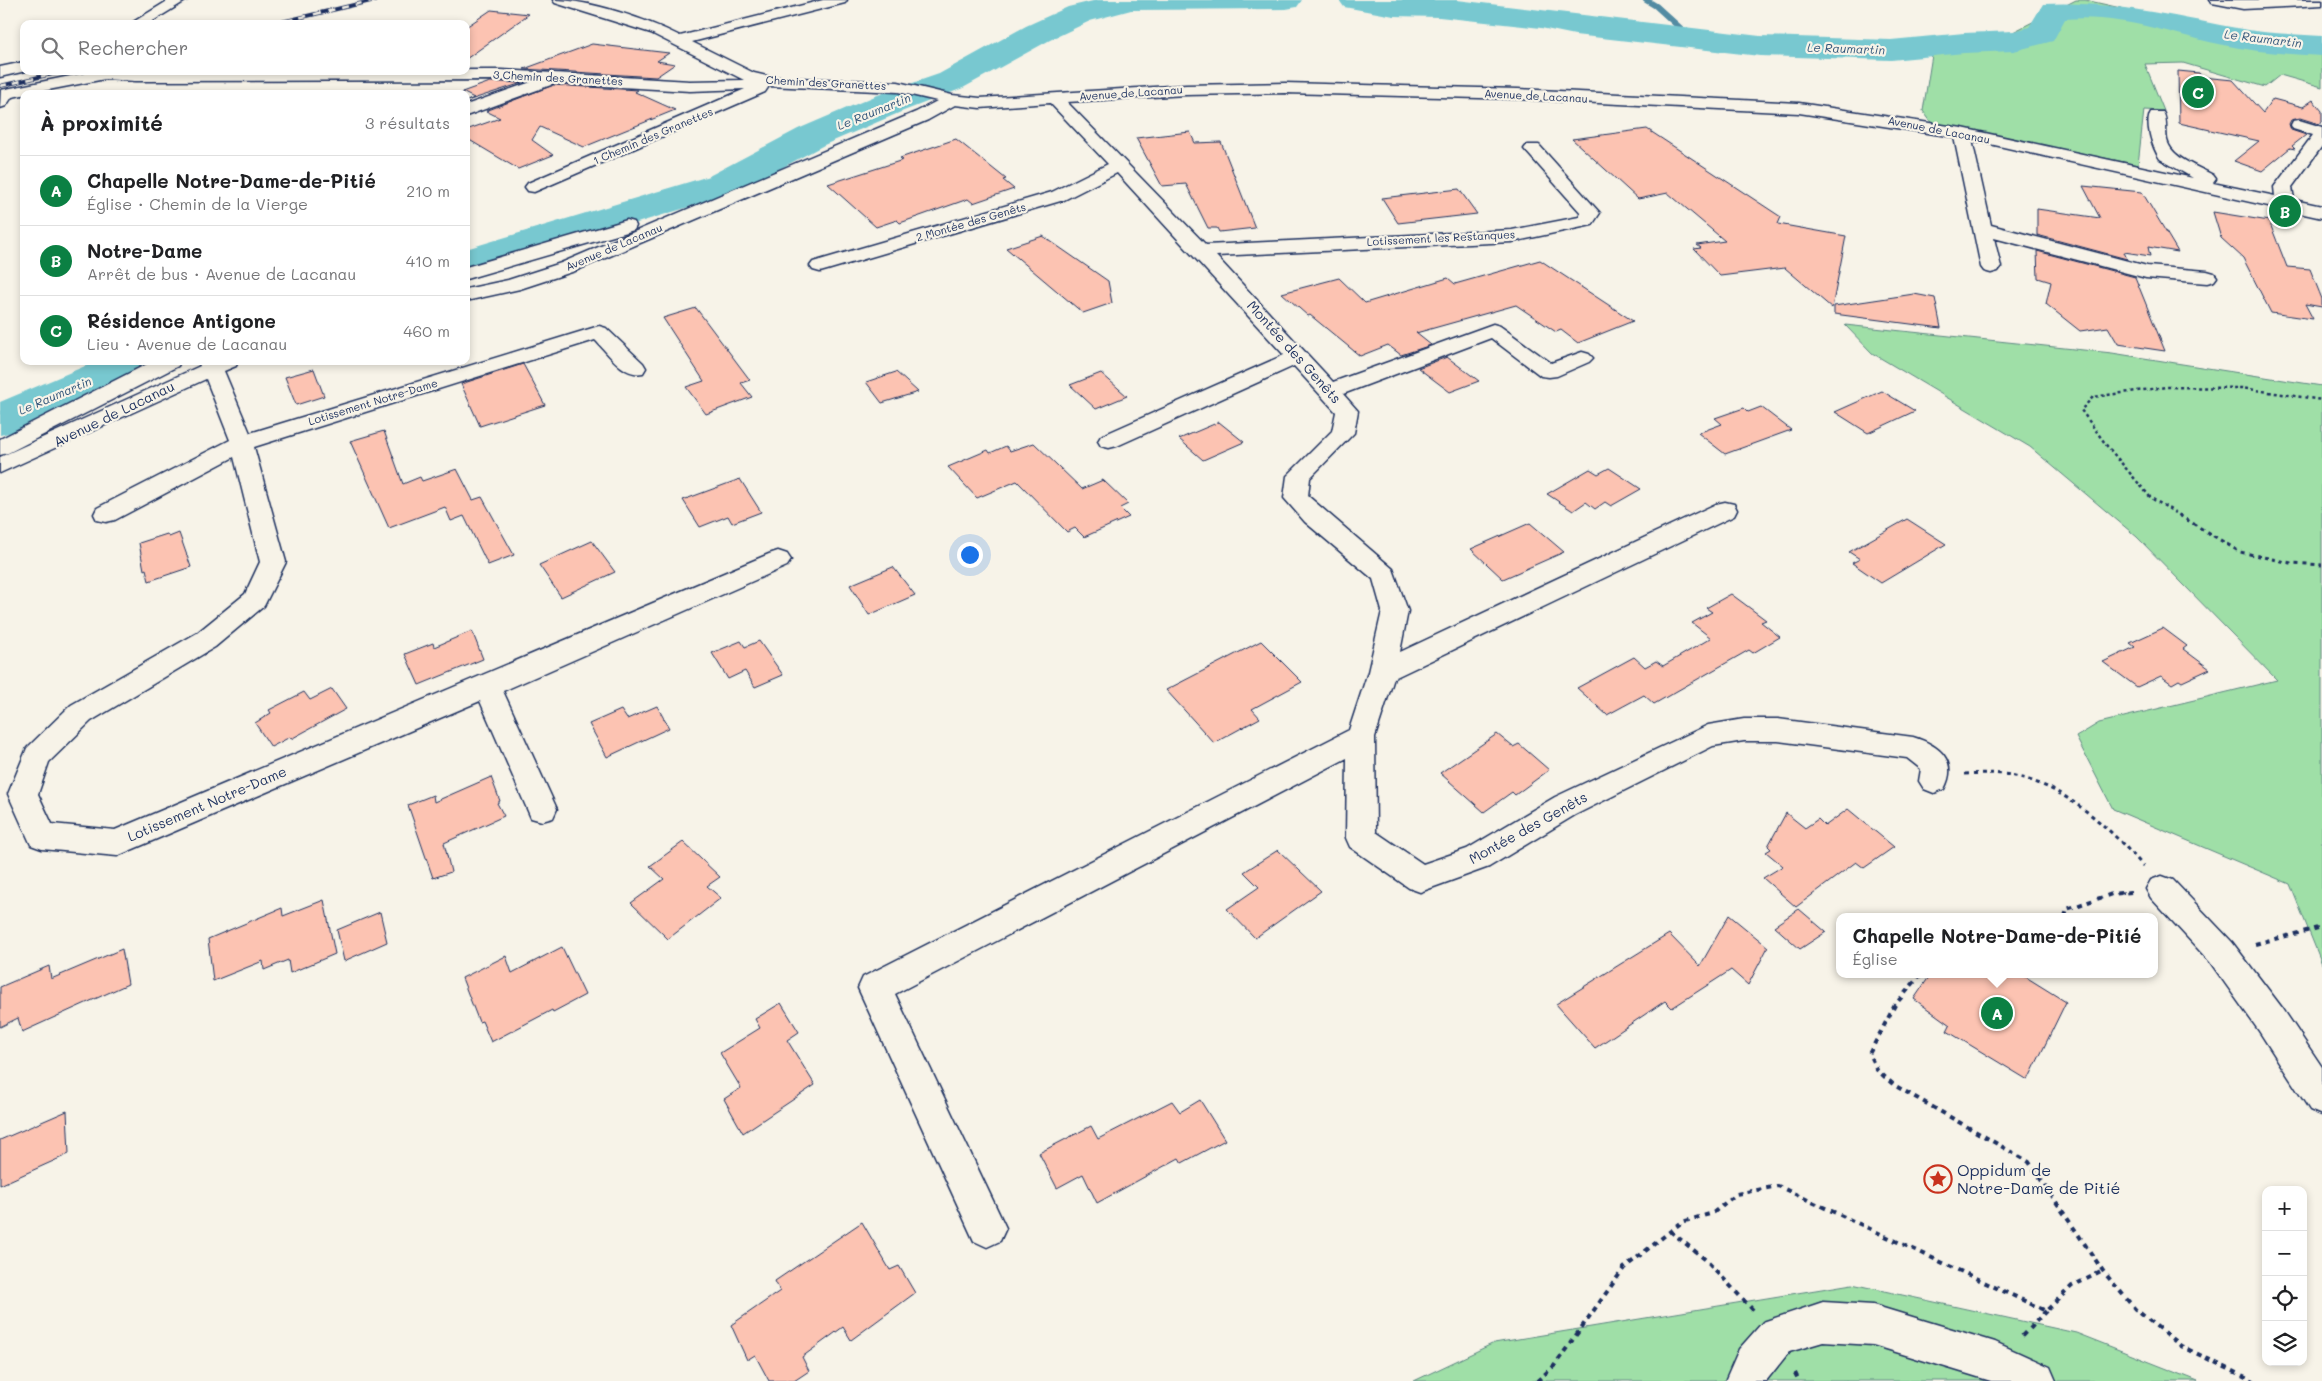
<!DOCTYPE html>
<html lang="fr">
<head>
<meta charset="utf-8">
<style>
	body { margin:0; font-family:Mali,sans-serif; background:#f6f6f6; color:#202124 }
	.controls { position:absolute; right:15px; bottom:15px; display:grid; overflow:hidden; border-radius:10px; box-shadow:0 2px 8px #0003 }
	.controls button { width:45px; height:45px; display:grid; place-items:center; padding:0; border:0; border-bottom:1px solid #e0e0e0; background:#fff; color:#202124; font:25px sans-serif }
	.you { position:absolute; left:969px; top:554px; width:18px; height:18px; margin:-12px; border:4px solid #fff; border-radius:50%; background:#1a73e8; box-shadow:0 0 0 8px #1a73e833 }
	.badge { display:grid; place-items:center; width:32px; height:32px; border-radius:50%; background:#0b8043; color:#fff; font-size:16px; font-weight:700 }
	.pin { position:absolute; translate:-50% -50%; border:2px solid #fff; box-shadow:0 1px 5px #0006 }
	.popup { position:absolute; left:1836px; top:913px; width:322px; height:65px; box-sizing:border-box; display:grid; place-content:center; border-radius:10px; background:#fff; filter:drop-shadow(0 1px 4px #0005); font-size:16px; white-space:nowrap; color:#757577 }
	.popup b { font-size:19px; color:#202124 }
	.popup::after { content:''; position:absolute; left:50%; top:100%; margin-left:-10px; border:10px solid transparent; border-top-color:#fff }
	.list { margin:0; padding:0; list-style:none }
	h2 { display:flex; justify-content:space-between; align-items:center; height:65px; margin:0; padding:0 20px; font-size:21px }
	h2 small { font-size:16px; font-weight:400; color:#757577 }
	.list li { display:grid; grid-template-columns:32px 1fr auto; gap:15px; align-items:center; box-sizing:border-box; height:70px; padding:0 20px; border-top:1px solid #e0e0e0 }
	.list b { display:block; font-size:19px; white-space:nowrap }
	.list p { margin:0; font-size:16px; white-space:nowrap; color:#757577 }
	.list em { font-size:16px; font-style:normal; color:#757577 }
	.icon { flex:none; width:28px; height:28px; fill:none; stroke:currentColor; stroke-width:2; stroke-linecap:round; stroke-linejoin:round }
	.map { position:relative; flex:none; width:2322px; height:1381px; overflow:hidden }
	.search { position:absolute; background:#fff; box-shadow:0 2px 8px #0003; left:20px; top:20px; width:450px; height:55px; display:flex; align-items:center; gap:12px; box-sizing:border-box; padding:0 18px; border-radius:10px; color:#757577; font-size:19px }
	.panel { position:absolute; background:#fff; box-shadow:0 2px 8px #0003; left:20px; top:90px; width:450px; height:275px; border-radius:10px }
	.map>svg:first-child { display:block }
	.green { fill:#9fdfa7; stroke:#5d8782 }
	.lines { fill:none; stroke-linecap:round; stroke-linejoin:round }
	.stream { stroke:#538ba2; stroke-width:6 }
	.river { fill:#78c8d0; fill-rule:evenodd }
	.building { fill:#fcc3b2; stroke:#1b2f5e }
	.minor-casing { stroke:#1b2f5e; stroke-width:3 }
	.path-far2 { stroke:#1b2f5e; stroke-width:2.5; stroke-dasharray:3 3; stroke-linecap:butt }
	.path-far1 { stroke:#1b2f5e; stroke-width:3; stroke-dasharray:4 4; stroke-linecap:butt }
	.path { stroke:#1b2f5e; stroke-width:4; stroke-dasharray:5 5; stroke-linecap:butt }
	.minor { fill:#f7f3e8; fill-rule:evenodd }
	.rail-casing { stroke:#1b2f5e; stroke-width:4 }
	.rail { stroke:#f7f3e8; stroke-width:2.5; stroke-dasharray:7; stroke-linecap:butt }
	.labels { text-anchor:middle; stroke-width:4.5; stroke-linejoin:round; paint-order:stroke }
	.far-street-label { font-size:11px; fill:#1b2f5e; stroke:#f7f3e8 }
	.far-water-label { font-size:12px; font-style:italic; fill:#32557a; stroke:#f7f3e8 }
	.street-label { font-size:14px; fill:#1b2f5e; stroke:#f7f3e8 }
	.near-poi-label { font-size:16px; fill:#1b2f5e; stroke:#f7f3e8; text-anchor:start }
</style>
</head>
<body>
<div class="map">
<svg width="2322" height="1381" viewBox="0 0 2322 1381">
	<rect width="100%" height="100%" fill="#f7f3e8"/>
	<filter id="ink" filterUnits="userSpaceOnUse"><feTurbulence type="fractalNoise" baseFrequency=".02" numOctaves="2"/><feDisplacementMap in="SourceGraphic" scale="10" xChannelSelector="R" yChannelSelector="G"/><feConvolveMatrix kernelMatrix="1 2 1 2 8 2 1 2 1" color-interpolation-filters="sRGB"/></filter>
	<g filter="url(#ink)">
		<g class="green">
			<path d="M2076,0H2085L2237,34L2322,43V87L2280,75L2265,87L2183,63L2145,64L2164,111L2144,110L2138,165L1931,122L1923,111L1932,55L2042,41L2011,33Z"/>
			<path d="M1845,325L2112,353L2322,386V964L2290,884L2113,809L2076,737L2099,723L2277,680L2137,537L2030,447L1872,353Z"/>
			<path d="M1852,1284L2076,1333L2198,1381H1414L1494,1343Z"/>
		</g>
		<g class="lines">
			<path class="stream" d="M1646,0L1656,6L1690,37"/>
			<g class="river">
				<path d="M1097,0H1302L1297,7L1286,9L1131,10L1090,21L1050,40L963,88L901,112L824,145L737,192L466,276V249L709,176L798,129L875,96L939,74L1026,26L1068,7Z"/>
				<path d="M1339,0H1457L1760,36L1891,40L1964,33L2014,31L2029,27L2043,4C2110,0 2177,17 2242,29C2268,34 2295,34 2322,36V56C2287,54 2254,52 2219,44C2169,33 2118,14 2065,19L2053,41L2014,51L1964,53L1891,60L1760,56L1575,35L1541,28L1439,17L1394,16L1344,7Z"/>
				<path d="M97,361H160L153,371L17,431L0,435V402Z"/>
			</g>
		</g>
		<g class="building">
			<path d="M491,10L529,14L466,59V27Z"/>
			<path d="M592,44L669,53L657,61L675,64L656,77L524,69Z"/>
			<path d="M2178,71L2199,73L2202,77L2233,80L2263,113L2273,99L2303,107L2313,100L2322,111V122L2319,124L2300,118L2291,120L2289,124L2291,130L2306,135L2292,146L2295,149L2290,148L2262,171L2234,161L2259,141L2179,123Z"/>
			<path d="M490,82H501L522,83L467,101L474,98L462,92Z"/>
			<path d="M553,85L638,90L635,92L675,110L584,147L540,127L532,140L553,155L518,169L466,138V130L500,118L486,111Z"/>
			<path d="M1647,129L1781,217L1778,224L1846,236L1832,308L1785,268L1720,276L1694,249L1701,248L1697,245L1725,241L1668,193L1638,199L1572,139Z"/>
			<path d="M1190,132L1195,143L1221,142L1255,228L1219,232L1217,228H1208L1186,184L1162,186L1136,138Z"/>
			<path d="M956,139L1006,179L1003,180L1014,189L973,203L968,199L900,223L897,220L876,227L828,184L903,160L900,158Z"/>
			<path d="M2083,186L2142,192L2178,252L2148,247L2150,256L2124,252L2127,259L2037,235V209L2100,218Z"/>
			<path d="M1459,189L1477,214L1398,223L1382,198Z"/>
			<path d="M2213,212L2269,221L2287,267L2310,269L2322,299V307L2305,304L2313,319L2271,313L2243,258L2221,238Z"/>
			<path d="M1043,236L1108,281L1112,303L1083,313L1006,248Z"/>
			<path d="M2037,251L2135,277L2165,351L2118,344L2108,327L2080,331L2046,304L2051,282L2038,278Z"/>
			<path d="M1540,260L1633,321L1578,343L1561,330L1556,332L1516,305L1416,333L1431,345L1401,355L1388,345L1360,356L1310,315L1308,316L1282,293L1339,278L1365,303L1448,278L1455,284Z"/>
			<path d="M1914,294L1935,298L1941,328L1834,314V306Z"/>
			<path d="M696,308L750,380L741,383L752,397L706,414L686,387L704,381L663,318Z"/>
			<path d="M1447,357L1479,381L1450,392L1418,368Z"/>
			<path d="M523,364L545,405L480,426L461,384Z"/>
			<path d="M314,369L324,396L296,405L285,377Z"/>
			<path d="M896,372L918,392L882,403L866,382Z"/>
			<path d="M1101,373L1127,396L1096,409L1070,385Z"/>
			<path d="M1882,391L1915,411L1868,433L1835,412Z"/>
			<path d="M1761,407L1791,430L1725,454L1698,433L1722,424L1715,418L1744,408L1748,412Z"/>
			<path d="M1219,422L1244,442L1203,460L1179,439Z"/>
			<path d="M384,431L403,484L420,477L422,481L457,469L473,500L482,497L514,555L488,565L464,516L451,521L445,507L389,528L350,441Z"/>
			<path d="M1034,443L1082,489L1103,480L1128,504L1120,508L1129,517L1084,537L1075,528L1067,532L1017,481L977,498L948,467L988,450L990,453L1006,446L1010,451Z"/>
			<path d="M1609,468L1641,489L1611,506L1605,502L1595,509L1586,502L1573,511L1547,494L1590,469L1598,474Z"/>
			<path d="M740,479L761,512L732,523L728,516L700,527L683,500Z"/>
			<path d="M1907,519L1946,544L1881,583L1852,563L1860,559L1849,552Z"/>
			<path d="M1530,523L1564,552L1503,579L1471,549Z"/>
			<path d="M179,533L191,567L149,581L146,569L144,570L139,543L167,534L169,537Z"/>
			<path d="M592,541L615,572L561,597L539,565Z"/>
			<path d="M893,567L915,595L869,615L850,585Z"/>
			<path d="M1731,594L1766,620L1761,622L1780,637L1753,653L1749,650L1654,704L1644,695L1607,715L1577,688L1634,657L1645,667L1656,661L1663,666L1711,638L1692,623L1712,612L1706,608Z"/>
			<path d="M2163,628L2187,646L2183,649L2210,669L2182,682L2179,680L2172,684L2161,676L2137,687L2103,662L2135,647L2130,643Z"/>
			<path d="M472,631L483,659L419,685L405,654L433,643L434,647Z"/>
			<path d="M741,641L745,647L759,641L783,675L755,687L745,671L728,679L712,653Z"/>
			<path d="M1261,641L1302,682L1252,709L1260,718L1214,743L1166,690Z"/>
			<path d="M332,689L346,709L291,739L290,737L271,747L255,723L271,713L269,710L304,692L310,700Z"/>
			<path d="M657,706L669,728L607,757L589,724L621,710L627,719Z"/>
			<path d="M1497,734L1513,747L1519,744L1549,770L1515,795L1512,792L1484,812L1440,773Z"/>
			<path d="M491,777L500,801L497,803L504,816L444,843L451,872L433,878L408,805L433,795L434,802Z"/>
			<path d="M1848,809L1894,847L1864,868L1856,862L1796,907L1763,878L1783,866L1766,852L1771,849L1768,846L1786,813L1805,828L1818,819L1825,826Z"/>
			<path d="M683,842L720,877L707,886L721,898L668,939L631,903L664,879L650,866Z"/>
			<path d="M1278,850L1321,891L1255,938L1227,909L1259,887L1244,872Z"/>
			<path d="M324,900L335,954L290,973L288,960L264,970L263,961L213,981L208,939L282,908L283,916Z"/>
			<path d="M1799,909L1826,932L1800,949L1774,926Z"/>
			<path d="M380,912L387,942L344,961L337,930Z"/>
			<path d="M1729,915L1768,947L1748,985L1731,970L1672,1008L1665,1001L1595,1048L1556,1004L1669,934L1700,966Z"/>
			<path d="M562,947L585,995L553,1012L552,1010L491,1042L482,1021L479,1022L462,978L506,956L512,973Z"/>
			<path d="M122,949L128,984L22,1032L18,1018L0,1027V987L49,966L51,979Z"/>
			<path d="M1931,974H2021L2066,1002L2028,1080L1947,1031L1950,1025L1914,999Z"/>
			<path d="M781,1003L799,1032L787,1040L815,1085L743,1133L724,1099L741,1088L720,1053L760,1028L755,1019Z"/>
			<path d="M1200,1100L1225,1140L1182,1163L1179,1158L1097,1203L1083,1174L1057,1188L1039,1153L1091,1126L1098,1139L1172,1101L1180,1112Z"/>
			<path d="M67,1111L69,1154L0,1185V1140Z"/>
			<path d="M862,1222L890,1270L899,1266L915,1293L851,1340L843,1327L802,1357L809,1371L794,1381H769L755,1355L747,1360L731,1325L780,1291L775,1281Z"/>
		</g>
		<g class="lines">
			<g class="minor-casing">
				<g id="minor">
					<path d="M169,0H187L148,24H130Z"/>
					<path d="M553,0C591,0 646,19 680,36L823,0H847L845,3L692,42L754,73L771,77L898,82L952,95L980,98L1186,85L1285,83L1518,89L1799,103L1962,128L2193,178L2160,159C2153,149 2144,123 2151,112H2163C2168,120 2165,131 2167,140C2171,158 2199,167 2213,175L2216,179L2213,183L2275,196L2274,187L2313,135L2293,129L2291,125L2293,121L2299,120L2322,127V146L2292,187L2294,200L2322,206V218L1972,140L1991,225L2147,266L2207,271L2214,273L2217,277L2214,281L2207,283L2146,278L1994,238L2001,267L1998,271L1991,273L1984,271L1981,267L1954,137L1799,113L1518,99L1285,93L1186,95L1067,102L1206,245L1512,230L1579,217L1581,213L1524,149L1527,145H1539L1600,213L1592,225L1512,242L1216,256L1333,382L1493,324L1500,326L1551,363L1582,352L1589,354L1593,358L1589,362L1557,376L1549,377L1541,376L1491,338L1343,394L1358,411L1354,433L1310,478L1308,496L1393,569L1408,611L1400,652L1716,504L1725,502L1734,504L1737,510L1734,516L1394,678L1375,737L1376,832L1423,864L1467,849L1555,797L1708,725L1744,719H1778L1913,737C1939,745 1959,761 1944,789L1934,793L1924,789L1919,781L1921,769L1907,758L1778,741H1744L1713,746L1575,815L1489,867L1420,892L1409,888L1350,847L1346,838L1347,758L895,994L1006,1228L1000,1241L987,1247L974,1241L858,988L863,977L1349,730L1368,672L1382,611L1373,579L1305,522L1284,498L1287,476L1332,431L1336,412L1294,366L1117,446L1109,448L1101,446L1098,441L1101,436L1284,355L1117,173L1064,200L827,270L820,272L813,270L810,266L813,262L1052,192L1108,164L1050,103L980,108L955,105L928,120L575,271L520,289L466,301V289L508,280L561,263L916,112L937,101L898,92L769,86L765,92L534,192L528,191L525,187L528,183L745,89L690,91L552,83L551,85L466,116V105L531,82L501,80L135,81L105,79L12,97L6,106L0,108L1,90L95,71L501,70L690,81L744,80L651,33L555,3Z"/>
					<path d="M2210,0H2322V5L2243,9L2212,3Z"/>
					<path d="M24,62V71H26L0,77V67Z"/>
					<path d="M627,220L634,222L636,226L634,230L466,279V267Z"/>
					<path d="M599,326L606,328L643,363L646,368L643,373C623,377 608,353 595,340L254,447L286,562L264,606L215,647L91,721L49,762L38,794L52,824L115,830L769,554L778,551L787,554L791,560L787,566L503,691L557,809L553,818L542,821L531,818L480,701L117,856L42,849L31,845L8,794L27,748L71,705L197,633L245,594L260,562L234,457L115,520L106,522L97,520L94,514L97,508L230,440L206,379L0,473V457L200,366L198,361H238L236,366L224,371L250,433Z"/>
					<path d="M153,361H180L178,366L8,453L0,455V439Z"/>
					<path d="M2162,876L2173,880L2232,942L2283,1009L2322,1067V1115L2310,1110L2259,1031L2210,962L2151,898L2146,889L2151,880Z"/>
					<path d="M1823,1302L1873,1305L1995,1342L2050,1367L2056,1381H1991L1873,1345L1823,1342L1789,1352L1766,1381H1725L1739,1349L1763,1322Z"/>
				</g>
			</g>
			<path class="path-far2" d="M2181,516L2151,498L2107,446L2081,410L2093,397L2166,387L2242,388L2322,400"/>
			<g class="path-far1">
				<path d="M2179,515L2240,552L2291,563L2322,565"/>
				<path d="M1965,774C1983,773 2001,772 2019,777C2068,789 2111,829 2143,866"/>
				<path d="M2120,893L2131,892"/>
			</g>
			<g class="path">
				<path d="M2065,917L2067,909L2112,894L2131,892"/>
				<path d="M2255,944L2322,927"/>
				<path d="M1921,974L1895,1005L1869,1054L1877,1070L1894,1085L2029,1162L2103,1271L2135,1309L2181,1346L2254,1381"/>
				<path d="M1670,1231L1706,1260L1753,1310"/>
				<path d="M2022,1336L2046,1311"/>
				<path d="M1795,1373L1799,1381"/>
				<path d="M1537,1381L1554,1366L1624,1268L1682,1222L1713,1213L1736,1194L1778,1186L2046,1311L2072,1286L2103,1271"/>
			</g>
			<use href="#minor" class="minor"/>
			<g class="rail-casing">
				<g id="rail">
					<path d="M273,24L375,0"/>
					<path d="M0,86L65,71"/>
				</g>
			</g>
			<use href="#rail" class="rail"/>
		</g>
	</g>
	<defs>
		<g id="sight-ring" transform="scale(1.4375)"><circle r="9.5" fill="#f7f3e8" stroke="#c8321e" stroke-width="1.5"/><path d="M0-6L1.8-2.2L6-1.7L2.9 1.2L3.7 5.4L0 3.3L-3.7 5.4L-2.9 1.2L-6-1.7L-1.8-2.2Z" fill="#c8321e"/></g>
	</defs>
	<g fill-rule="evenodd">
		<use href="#sight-ring" x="1938" y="1179"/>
	</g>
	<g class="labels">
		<g class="far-street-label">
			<text transform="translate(558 78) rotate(3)" y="4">3 Chemin des Granettes</text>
			<text transform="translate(826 83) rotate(3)" y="4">Chemin des Granettes</text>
			<text transform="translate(1131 93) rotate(-4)" y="4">Avenue de Lacanau</text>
			<text transform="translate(1536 96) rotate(3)" y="4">Avenue de Lacanau</text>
			<text transform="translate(1939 130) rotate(11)" y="4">Avenue de Lacanau</text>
			<text transform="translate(653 136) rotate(-23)" y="4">1 Chemin des Granettes</text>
			<text transform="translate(971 222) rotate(-16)" y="4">2 Montée des Genêts</text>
			<text transform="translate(1441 238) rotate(-3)" y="4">Lotissement les Restanques</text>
			<text transform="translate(614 247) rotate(-23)" y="4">Avenue de Lacanau</text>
			<text transform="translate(373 402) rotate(-17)" y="4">Lotissement Notre-Dame</text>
		</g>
		<g class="far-water-label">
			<text transform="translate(2263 39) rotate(7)" y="4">Le Raumartin</text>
			<text transform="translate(1846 49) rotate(2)" y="4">Le Raumartin</text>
			<text transform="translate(874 112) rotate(-22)" y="4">Le Raumartin</text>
			<text transform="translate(55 396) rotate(-23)" y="4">Le Raumartin</text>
		</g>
		<g class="street-label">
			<text transform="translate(1294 352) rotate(48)" y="5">Montée des Genêts</text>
			<text transform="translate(114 414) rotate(-26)" y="5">Avenue de Lacanau</text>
			<text transform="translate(207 804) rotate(-23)" y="5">Lotissement Notre-Dame</text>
			<text transform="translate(1528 828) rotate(-29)" y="5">Montée des Genêts</text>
		</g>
		<g class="near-poi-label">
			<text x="1957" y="1176">Oppidum de<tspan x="1957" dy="18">Notre-Dame de Pitié</tspan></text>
		</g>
	</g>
</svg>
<div class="controls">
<button>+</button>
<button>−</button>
<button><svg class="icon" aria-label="locate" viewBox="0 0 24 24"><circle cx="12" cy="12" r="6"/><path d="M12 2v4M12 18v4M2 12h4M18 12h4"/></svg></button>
<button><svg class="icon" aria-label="layers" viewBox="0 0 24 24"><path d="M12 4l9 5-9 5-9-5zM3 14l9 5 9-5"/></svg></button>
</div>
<div class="you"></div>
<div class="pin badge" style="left:1997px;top:1013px">A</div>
<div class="popup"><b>Chapelle Notre-Dame-de-Pitié</b>Église</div>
<div class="pin badge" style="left:2285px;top:211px">B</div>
<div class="pin badge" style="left:2198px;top:92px">C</div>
<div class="search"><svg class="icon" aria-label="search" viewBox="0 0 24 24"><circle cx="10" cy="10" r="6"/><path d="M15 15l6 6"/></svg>Rechercher</div>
<section class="panel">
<h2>À proximité<small>3 résultats</small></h2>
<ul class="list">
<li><span class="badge">A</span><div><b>Chapelle Notre-Dame-de-Pitié</b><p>Église · Chemin de la Vierge</p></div><em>210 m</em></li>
<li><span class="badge">B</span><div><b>Notre-Dame</b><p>Arrêt de bus · Avenue de Lacanau</p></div><em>410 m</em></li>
<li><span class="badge">C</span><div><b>Résidence Antigone</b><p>Lieu · Avenue de Lacanau</p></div><em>460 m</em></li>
</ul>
</section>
</div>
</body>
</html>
